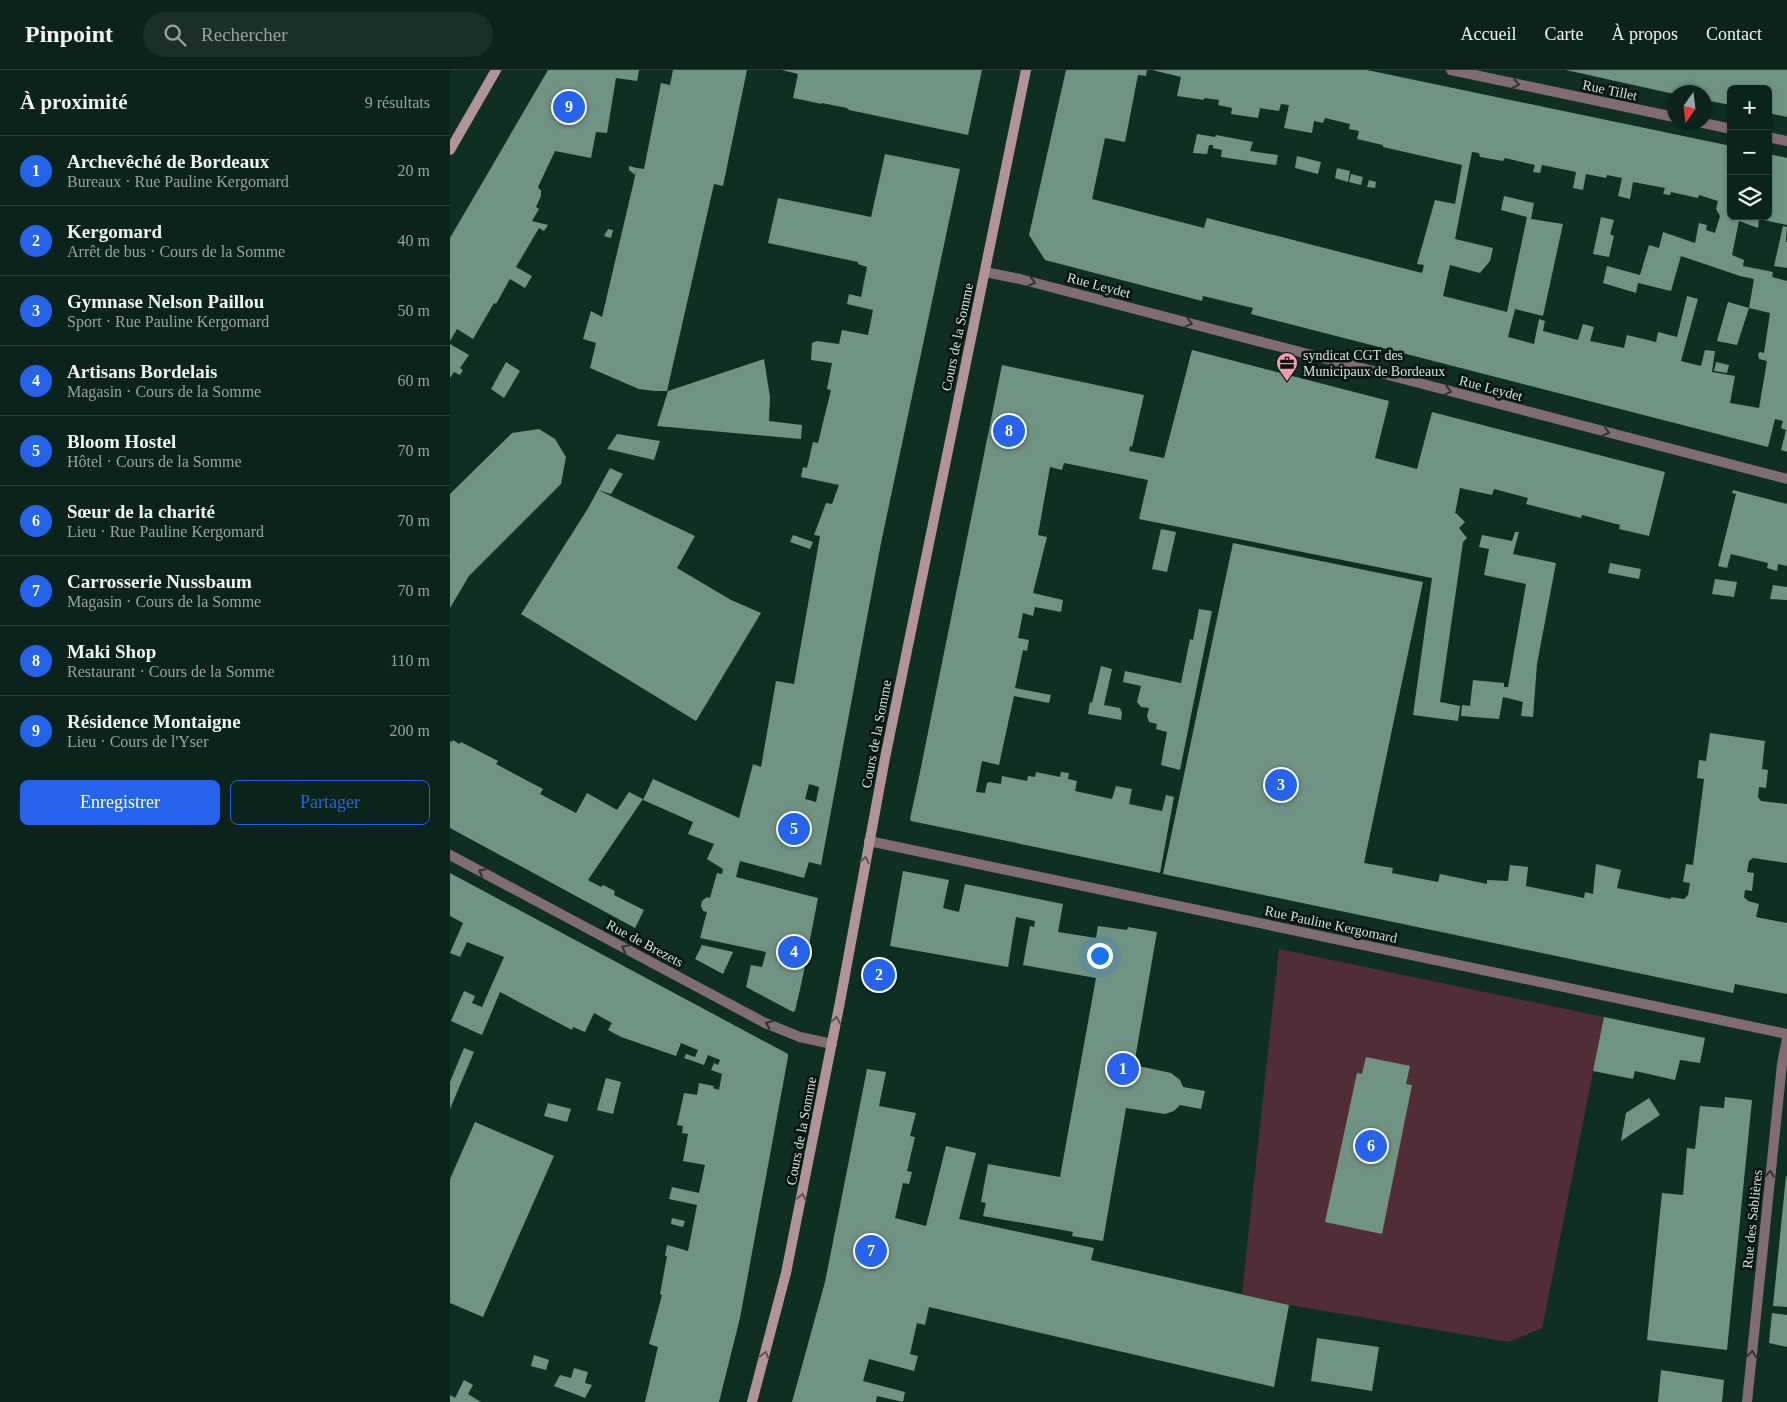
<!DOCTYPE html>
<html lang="fr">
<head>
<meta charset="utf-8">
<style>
	body { margin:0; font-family:Georgia,serif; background:#192f27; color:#f1f3f6 }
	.controls { position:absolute; right:15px; top:15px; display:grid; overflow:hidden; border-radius:8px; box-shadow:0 1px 4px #0004 }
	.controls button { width:45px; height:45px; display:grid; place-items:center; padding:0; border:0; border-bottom:1px solid #2b4039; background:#0b231a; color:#f1f3f6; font:25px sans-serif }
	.compass { position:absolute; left:1217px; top:15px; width:45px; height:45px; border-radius:50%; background:#0b231a; box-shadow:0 1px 4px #0004; rotate:194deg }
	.you { position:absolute; left:649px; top:885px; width:18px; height:18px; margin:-12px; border:4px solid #fff; border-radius:50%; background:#1a73e8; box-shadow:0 0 0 8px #1a73e833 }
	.badge { display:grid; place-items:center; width:32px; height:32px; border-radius:50%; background:#2563eb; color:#fff; font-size:16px; font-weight:700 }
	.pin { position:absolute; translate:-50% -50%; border:2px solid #fff; box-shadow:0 1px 5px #0006 }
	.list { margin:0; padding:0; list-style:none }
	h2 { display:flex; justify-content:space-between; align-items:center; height:65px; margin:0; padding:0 20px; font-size:21px }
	h2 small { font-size:16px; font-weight:400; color:#9aa4a2 }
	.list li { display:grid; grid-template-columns:32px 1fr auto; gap:15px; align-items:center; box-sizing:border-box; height:70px; padding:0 20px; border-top:1px solid #2b4039 }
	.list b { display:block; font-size:19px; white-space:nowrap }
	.list p { margin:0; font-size:16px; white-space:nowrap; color:#9aa4a2 }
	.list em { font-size:16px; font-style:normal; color:#9aa4a2 }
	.actions { display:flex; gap:10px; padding:15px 20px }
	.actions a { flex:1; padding:11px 0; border:1px solid #2563eb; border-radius:8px; text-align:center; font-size:18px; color:#2563eb }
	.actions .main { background:#2563eb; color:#fff }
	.icon { flex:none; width:28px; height:28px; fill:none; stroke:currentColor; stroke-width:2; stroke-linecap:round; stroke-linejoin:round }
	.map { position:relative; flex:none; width:1337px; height:1332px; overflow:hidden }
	header { display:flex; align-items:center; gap:30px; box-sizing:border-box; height:70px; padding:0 25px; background:#0b231a; border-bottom:1px solid #2b4039 }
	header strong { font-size:24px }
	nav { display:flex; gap:28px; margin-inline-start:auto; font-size:18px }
	.search { width:350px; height:45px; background:#192f27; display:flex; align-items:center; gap:12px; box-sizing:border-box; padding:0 18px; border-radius:28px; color:#9aa4a2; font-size:19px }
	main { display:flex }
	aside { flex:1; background:#0b231a }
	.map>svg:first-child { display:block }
	.green { fill:#512e37 }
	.building { fill:#719384; fill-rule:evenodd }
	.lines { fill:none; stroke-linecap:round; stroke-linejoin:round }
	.street { stroke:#816d71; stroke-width:10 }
	.secondary { stroke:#b3939a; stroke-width:10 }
	.oneway { stroke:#323331 }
	.oneway2 { stroke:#5d5454 }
	.labels { text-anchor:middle; stroke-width:5; stroke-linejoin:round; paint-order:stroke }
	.street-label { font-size:14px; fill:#d4e5dd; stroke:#07140f }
	.poi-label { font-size:14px; fill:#d4e5dd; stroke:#07140f; text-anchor:start }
</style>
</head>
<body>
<header>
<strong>Pinpoint</strong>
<div class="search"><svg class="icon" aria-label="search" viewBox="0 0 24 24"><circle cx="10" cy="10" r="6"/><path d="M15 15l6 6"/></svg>Rechercher</div>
<nav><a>Accueil</a><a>Carte</a><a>À propos</a><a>Contact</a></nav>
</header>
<main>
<aside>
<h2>À proximité<small>9 résultats</small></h2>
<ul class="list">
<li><span class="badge">1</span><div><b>Archevêché de Bordeaux</b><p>Bureaux · Rue Pauline Kergomard</p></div><em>20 m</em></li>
<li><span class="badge">2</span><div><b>Kergomard</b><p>Arrêt de bus · Cours de la Somme</p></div><em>40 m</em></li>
<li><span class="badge">3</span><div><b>Gymnase Nelson Paillou</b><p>Sport · Rue Pauline Kergomard</p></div><em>50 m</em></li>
<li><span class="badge">4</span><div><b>Artisans Bordelais</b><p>Magasin · Cours de la Somme</p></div><em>60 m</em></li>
<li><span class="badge">5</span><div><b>Bloom Hostel</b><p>Hôtel · Cours de la Somme</p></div><em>70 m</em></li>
<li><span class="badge">6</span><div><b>Sœur de la charité</b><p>Lieu · Rue Pauline Kergomard</p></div><em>70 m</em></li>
<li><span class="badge">7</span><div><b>Carrosserie Nussbaum</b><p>Magasin · Cours de la Somme</p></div><em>70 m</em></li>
<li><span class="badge">8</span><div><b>Maki Shop</b><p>Restaurant · Cours de la Somme</p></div><em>110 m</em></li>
<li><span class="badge">9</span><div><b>Résidence Montaigne</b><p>Lieu · Cours de l'Yser</p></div><em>200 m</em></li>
</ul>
<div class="actions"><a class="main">Enregistrer</a><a>Partager</a></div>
</aside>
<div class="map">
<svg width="1337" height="1332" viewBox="0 0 1337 1332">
	<rect width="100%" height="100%" fill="#0f2f23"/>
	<path class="green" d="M829,879L1154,947L1092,1258L1059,1272L839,1235L792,1224Z"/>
	<g class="building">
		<path d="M98,0H189L187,11L166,8L157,63L146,62L141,88L105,81L88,117L91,121V126L86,137L89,139L82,151L98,155L94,161L89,158L66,197L82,206L75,218L60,209L46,234L44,233L23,269L7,259L0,271V168Z"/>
		<path d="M223,0H297L273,116L264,114L217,321H205L189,319L140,298L146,273L133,269L141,241L152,247L187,98L194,99L211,13L220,15Z"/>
		<path d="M332,0H532L518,65L399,40L397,38L372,33V34L343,28L348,4Z"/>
		<path d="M616,0H697L696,6L688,5L675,72L655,68L642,129L754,158L757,148L972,203L974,195L967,194L985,130L1005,134L1012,95L933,77V75L907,69L909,61L899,59L900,54L875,48L873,53L864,51L862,63L834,58L839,35L831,34L829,41L810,38L808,48L781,44L782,38L768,35L769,30L754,28V30L727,26L731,7L702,0H917L1281,76V146H1318V84L1337,88V155L1309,149L1308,158L1289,151L1282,185L1294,190L1293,196L1323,202L1322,207L1337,211V382L1331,380L1336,360L1331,358L1333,351L1325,349L1318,377L801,244L803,238L753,226L752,231L595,190L579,165ZM1022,82L1029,83L1030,87L1053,91L1055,88L1085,95L1083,102L1090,103L1092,95L1126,102L1123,118L1133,120L1136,104L1156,108L1157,105L1172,108L1168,126L1180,129L1183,112L1215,118L1213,124L1220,125L1221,122L1248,128L1249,125L1268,131L1266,139L1270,146L1265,163L1256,160L1257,155L1249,153L1245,173L1213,162L1209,178L1199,175L1190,205L1157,196L1153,213L1186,223L1188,213L1221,221L1231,186L1290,206L1304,209L1299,238L1320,243L1314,283L1310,282L1308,284L1309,289L1317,291L1309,338L1280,333L1285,306L1262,302L1265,281L1255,280L1251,296L1231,291L1248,229L1237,226L1227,267L1208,262L1206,272L1177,265L1174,278L1140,271L1144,257L1133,254L1128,270L1093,261L1095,251L1089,249L1084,274L1058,267L1065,239L1093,246L1113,154L1081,149L1084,133L1054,126L1051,140L1077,147L1057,242L993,226L1000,195L1030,203L1040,191L1043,178L1005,169Z"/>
		<path d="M1116,0H1337V47L1318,43V19H1281V35L1254,30V22L1224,24Z"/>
		<path d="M747,64L765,67L766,65L803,72L800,81L828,85L826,95L771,87L772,80L763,78V75H759L757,84L743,83Z"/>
		<path d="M435,84L510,99L430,478L371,795L359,792L354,808L290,791L286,807L368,828L353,906L345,941L343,942L296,917L301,895L312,897L316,882L250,868L257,842L253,841L251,836L252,831L257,827L260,828L267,803L272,804L273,799L257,789L264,774L238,764L243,752L193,730L203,709L289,748L303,694L311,697L326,611L344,614L370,466L364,465L376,433L382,434L389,415L351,407L353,397L357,398L363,372L368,373L381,320L377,319L382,293L361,290L362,273L367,271L389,274L392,260L418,265L423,240L397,234L399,224L411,227L417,197L408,194V192L318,173L328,128L421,147ZM359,714L369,717L366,732L355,729Z"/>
		<path d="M847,86L871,92L868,104L845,98Z"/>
		<path d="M179,96L187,98L185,105L179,100Z"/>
		<path d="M887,98L900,101L898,112L885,108Z"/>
		<path d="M901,104L913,107L911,115L899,112Z"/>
		<path d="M919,110L926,112L925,118L917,117Z"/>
		<path d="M1151,147L1164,150L1160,164L1164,166L1159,187L1143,184Z"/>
		<path d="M1333,156L1337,157L1336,172H1337V198L1324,196Z"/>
		<path d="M158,159L163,160L161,168L154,166Z"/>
		<path d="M1278,232L1299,238L1287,275L1267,271Z"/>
		<path d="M0,274L19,285L10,298L13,300L10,305L4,302L0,308Z"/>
		<path d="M742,280L939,331L925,388L967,399L982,342L1215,402L1199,466L1169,459L1170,455L1132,445L1131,448L1076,434L1078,428L1044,419L1042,425L1010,418L1005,444L1006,443L1015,452L1009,458L1017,468L1013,472L990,632L1010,636L1008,651L963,645L982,508L689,449L698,410L614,393L612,400L600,397L588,465L597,467L583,523L613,530L611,542L585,537L583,546L573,543L568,568L579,570L577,581L573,580L565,618L601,625L599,633L564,626L549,695L532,691L526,722L535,723L537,713L539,712L551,714L552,706L577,711L578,706L585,707L586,702L610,707L611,702L619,703L618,709L627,711L625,721L662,729L666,716L682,719L679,734L712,741L716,725L724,727L710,803L461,751L460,749L468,712L552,295L694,325L682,377L680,376L679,381L714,388Z"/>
		<path d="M314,289L320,327L319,351L352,355L351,369L207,356L218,321Z"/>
		<path d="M56,292L70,301L54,328L41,319Z"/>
		<path d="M1266,292L1279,295L1277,303L1264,301Z"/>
		<path d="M89,359L105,369L116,387L111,414L19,506L0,538V424L62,363Z"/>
		<path d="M167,364L210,371L204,390L157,379Z"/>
		<path d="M160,398L173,404L161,424L148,420L245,466L227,498L281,530L311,543L246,651L71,544L137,440Z"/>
		<path d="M1283,420L1337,434V496L1328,494L1327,501L1317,498L1318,493L1281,484L1277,498L1268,496L1286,424L1282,423Z"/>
		<path d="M711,459L726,462L717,502L702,499Z"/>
		<path d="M1065,462H1069L1063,484L1106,493L1087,594L1083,647L1071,646L1073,632L1053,627L1049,649L1011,646L1012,635L1020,636L1023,610L1054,613V617H1058L1076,514L1034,505L1039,479L1029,477L1032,465L1062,471Z"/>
		<path d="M343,465L363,472L360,479L340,472Z"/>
		<path d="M783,473L973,512L914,793L943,798L942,803L988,812L990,804L1037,814V810L1058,811L1060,795L1078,797L1076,816L1134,828L1135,822L1143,824L1146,794L1171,800L1167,818L1221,829V827L1234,829L1238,825L1240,813L1233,812L1236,794L1243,795L1254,709L1247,708L1249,690L1256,691L1260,663L1315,671L1312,699L1318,700L1316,718L1309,717L1308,727L1311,731L1337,734V793L1303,788L1299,791L1297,802L1304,803L1302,821L1295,820L1294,827L1298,831L1309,834L1306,847L1337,853V924L1285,914L1283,923L713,804Z"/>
		<path d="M1160,493L1191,499L1189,509L1158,503Z"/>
		<path d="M1265,509L1287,512L1284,527L1262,524Z"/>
		<path d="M1323,515L1337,517V530L1320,529Z"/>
		<path d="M749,539L762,541L730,700L711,695L717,662L706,659L707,654L699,652L697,646L699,638L691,637L687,632L691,616L673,612L675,601L731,613L740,569L743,570Z"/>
		<path d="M651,596L662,599L654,635L670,638L672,643L671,650L638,644L640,632L642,633Z"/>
		<path d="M3,670L9,674L11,672L48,691L46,694L93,719L90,724L126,743L137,723L167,740L179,722L193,729L138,810L151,817L153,815L165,821L164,825L194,840L185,858L0,758V671L2,672Z"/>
		<path d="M453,801L499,810L493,838L509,842L515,814L613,834L608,862L646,868L648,856L677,860L678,857L707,862L684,995L721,1003L730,1010L733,1017L755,1021L751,1039L730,1035L724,1041L715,1044L676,1038L653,1171L622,1166L623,1162L618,1161L533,1146L536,1133L531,1132L538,1094L610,1107L646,908L573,895L580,856L584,857L585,851L566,847L558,897L440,876Z"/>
		<path d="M0,803L338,984V987L290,1248L269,1332H195L208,1277L199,1274L212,1225L210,1224L217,1186H215L217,1175L238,1181L247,1135L219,1129L222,1117L249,1123L255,1095L233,1091L238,1064L232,1063L233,1056L227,1055L234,1023L247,1025L249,1013L264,1016L263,1018L269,1020L272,1004L261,1000L264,993L268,995L270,990L258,985L254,995L234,988L236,984L245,987L248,980L231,973L226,986L171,967L158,960L162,953L144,943L135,962L123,957L122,960L50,922L32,965L1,951L14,921L25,926L22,933L32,937L54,887L17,872L10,887L0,883L13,853L0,846Z"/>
		<path d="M252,875L283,882L273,904L245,889Z"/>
		<path d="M1154,947L1255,968L1250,993L1230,990L1225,1010L1185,1001L1183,1009L1143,1001Z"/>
		<path d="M14,978L24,982L0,1039V1012Z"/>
		<path d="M916,987L960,996L956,1014L962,1015L932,1164L875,1152L907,1003L912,1004Z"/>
		<path d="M417,999L436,1002L429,1036L466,1043L460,1066L465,1067L457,1101L462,1102L459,1114L453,1113L445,1148L476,1156L496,1076L526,1083L509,1149L644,1178L641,1190L839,1235L824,1317L479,1237L475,1255L467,1253L460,1284L468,1286L464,1301L419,1289L413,1311L455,1322L453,1332L427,1326L426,1332H342L375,1212Z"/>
		<path d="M156,1008L171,1012L163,1044L147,1040Z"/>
		<path d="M1275,1027L1302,1030L1277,1280L1197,1270L1212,1123L1233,1125L1237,1078L1245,1079L1250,1036L1274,1038Z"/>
		<path d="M1199,1028L1210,1045L1171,1071L1176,1043Z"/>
		<path d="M98,1033L121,1039L117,1052L94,1046Z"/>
		<path d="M25,1052L104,1086L33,1247L0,1233V1109Z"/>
		<path d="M1336,1106H1337V1237L1323,1236Z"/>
		<path d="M222,1148L235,1151L233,1157L221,1154Z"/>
		<path d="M1322,1243L1337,1245V1277L1319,1273Z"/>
		<path d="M867,1268L929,1277L922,1321L861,1311Z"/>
		<path d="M84,1285L99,1290L96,1300L81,1296Z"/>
		<path d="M124,1298L138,1302L135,1313L142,1315L135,1328L104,1316L110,1305L121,1308Z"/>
		<path d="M1211,1300L1274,1310L1272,1332H1208Z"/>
		<path d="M14,1310L23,1315L18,1324L31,1332H0V1325L5,1328Z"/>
	</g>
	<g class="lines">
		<g class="street">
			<path d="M1001,0L1224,47"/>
			<path d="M1249,52L1281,59"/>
			<path d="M1318,67L1337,71"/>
			<path d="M535,202L570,209L1337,409"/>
			<path d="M419,771L1337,964"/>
			<path d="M0,785L315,953L350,967L382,974"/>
			<path d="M1297,1332L1332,994L1337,969"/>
		</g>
		<g class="secondary">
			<path d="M0,80L46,0"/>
			<path d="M302,1332L336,1203L390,932L435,688L576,0"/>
		</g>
	</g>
	<defs><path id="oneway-chevron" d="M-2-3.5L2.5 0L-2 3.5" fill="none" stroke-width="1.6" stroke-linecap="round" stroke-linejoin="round" transform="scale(1.25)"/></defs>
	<g class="oneway">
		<use href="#oneway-chevron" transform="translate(1066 14) rotate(12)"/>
		<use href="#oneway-chevron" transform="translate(582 212) rotate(15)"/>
		<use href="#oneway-chevron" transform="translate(739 253) rotate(15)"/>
		<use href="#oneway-chevron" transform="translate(998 321) rotate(15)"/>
		<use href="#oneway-chevron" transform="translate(1156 362) rotate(15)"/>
		<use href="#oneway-chevron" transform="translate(32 802) rotate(-152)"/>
		<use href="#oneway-chevron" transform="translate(175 878) rotate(-152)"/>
		<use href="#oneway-chevron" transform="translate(319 954) rotate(-156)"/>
		<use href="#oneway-chevron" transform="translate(1320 1104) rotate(-84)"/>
		<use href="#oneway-chevron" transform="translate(1302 1284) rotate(-84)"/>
	</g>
	<g class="oneway2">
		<use href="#oneway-chevron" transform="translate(415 790) rotate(-80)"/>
		<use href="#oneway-chevron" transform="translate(386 950) rotate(-79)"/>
		<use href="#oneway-chevron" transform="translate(352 1127) rotate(-79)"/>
		<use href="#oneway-chevron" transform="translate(315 1285) rotate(-75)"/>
	</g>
	<defs>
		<g id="office-pin" transform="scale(1.125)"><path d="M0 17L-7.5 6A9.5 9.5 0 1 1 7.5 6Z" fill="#f29ab0" stroke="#07140f"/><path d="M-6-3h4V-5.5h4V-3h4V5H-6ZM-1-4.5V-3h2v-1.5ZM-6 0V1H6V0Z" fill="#111"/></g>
	</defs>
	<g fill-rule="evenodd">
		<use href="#office-pin" x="837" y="293"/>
	</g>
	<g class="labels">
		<g class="street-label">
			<text transform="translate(1160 20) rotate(12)" y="5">Rue Tillet</text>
			<text transform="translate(649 215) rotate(15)" y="5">Rue Leydet</text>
			<text transform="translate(507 267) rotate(-78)" y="5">Cours de la Somme</text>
			<text transform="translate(1041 318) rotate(15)" y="5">Rue Leydet</text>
			<text transform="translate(426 664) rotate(-79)" y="5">Cours de la Somme</text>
			<text transform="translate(881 854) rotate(12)" y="5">Rue Pauline Kergomard</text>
			<text transform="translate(195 873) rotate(28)" y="5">Rue de Brezets</text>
			<text transform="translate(351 1061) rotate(-79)" y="5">Cours de la Somme</text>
			<text transform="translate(1302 1149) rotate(-84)" y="5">Rue des Sablières</text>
		</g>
		<g class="poi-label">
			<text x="853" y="290">syndicat CGT des<tspan x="853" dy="16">Municipaux de Bordeaux</tspan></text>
		</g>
	</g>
</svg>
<div class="controls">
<button>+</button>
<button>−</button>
<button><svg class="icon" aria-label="layers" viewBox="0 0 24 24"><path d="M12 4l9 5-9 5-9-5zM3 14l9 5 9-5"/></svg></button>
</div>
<svg class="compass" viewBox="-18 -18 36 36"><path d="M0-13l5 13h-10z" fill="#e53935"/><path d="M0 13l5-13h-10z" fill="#9aa4a2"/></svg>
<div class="you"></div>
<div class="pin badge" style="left:673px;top:999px">1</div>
<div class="pin badge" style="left:429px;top:905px">2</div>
<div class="pin badge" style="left:831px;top:715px">3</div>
<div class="pin badge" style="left:344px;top:882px">4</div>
<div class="pin badge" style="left:344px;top:759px">5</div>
<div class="pin badge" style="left:921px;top:1076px">6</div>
<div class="pin badge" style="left:421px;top:1181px">7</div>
<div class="pin badge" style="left:559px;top:361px">8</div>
<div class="pin badge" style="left:119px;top:37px">9</div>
</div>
</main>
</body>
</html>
